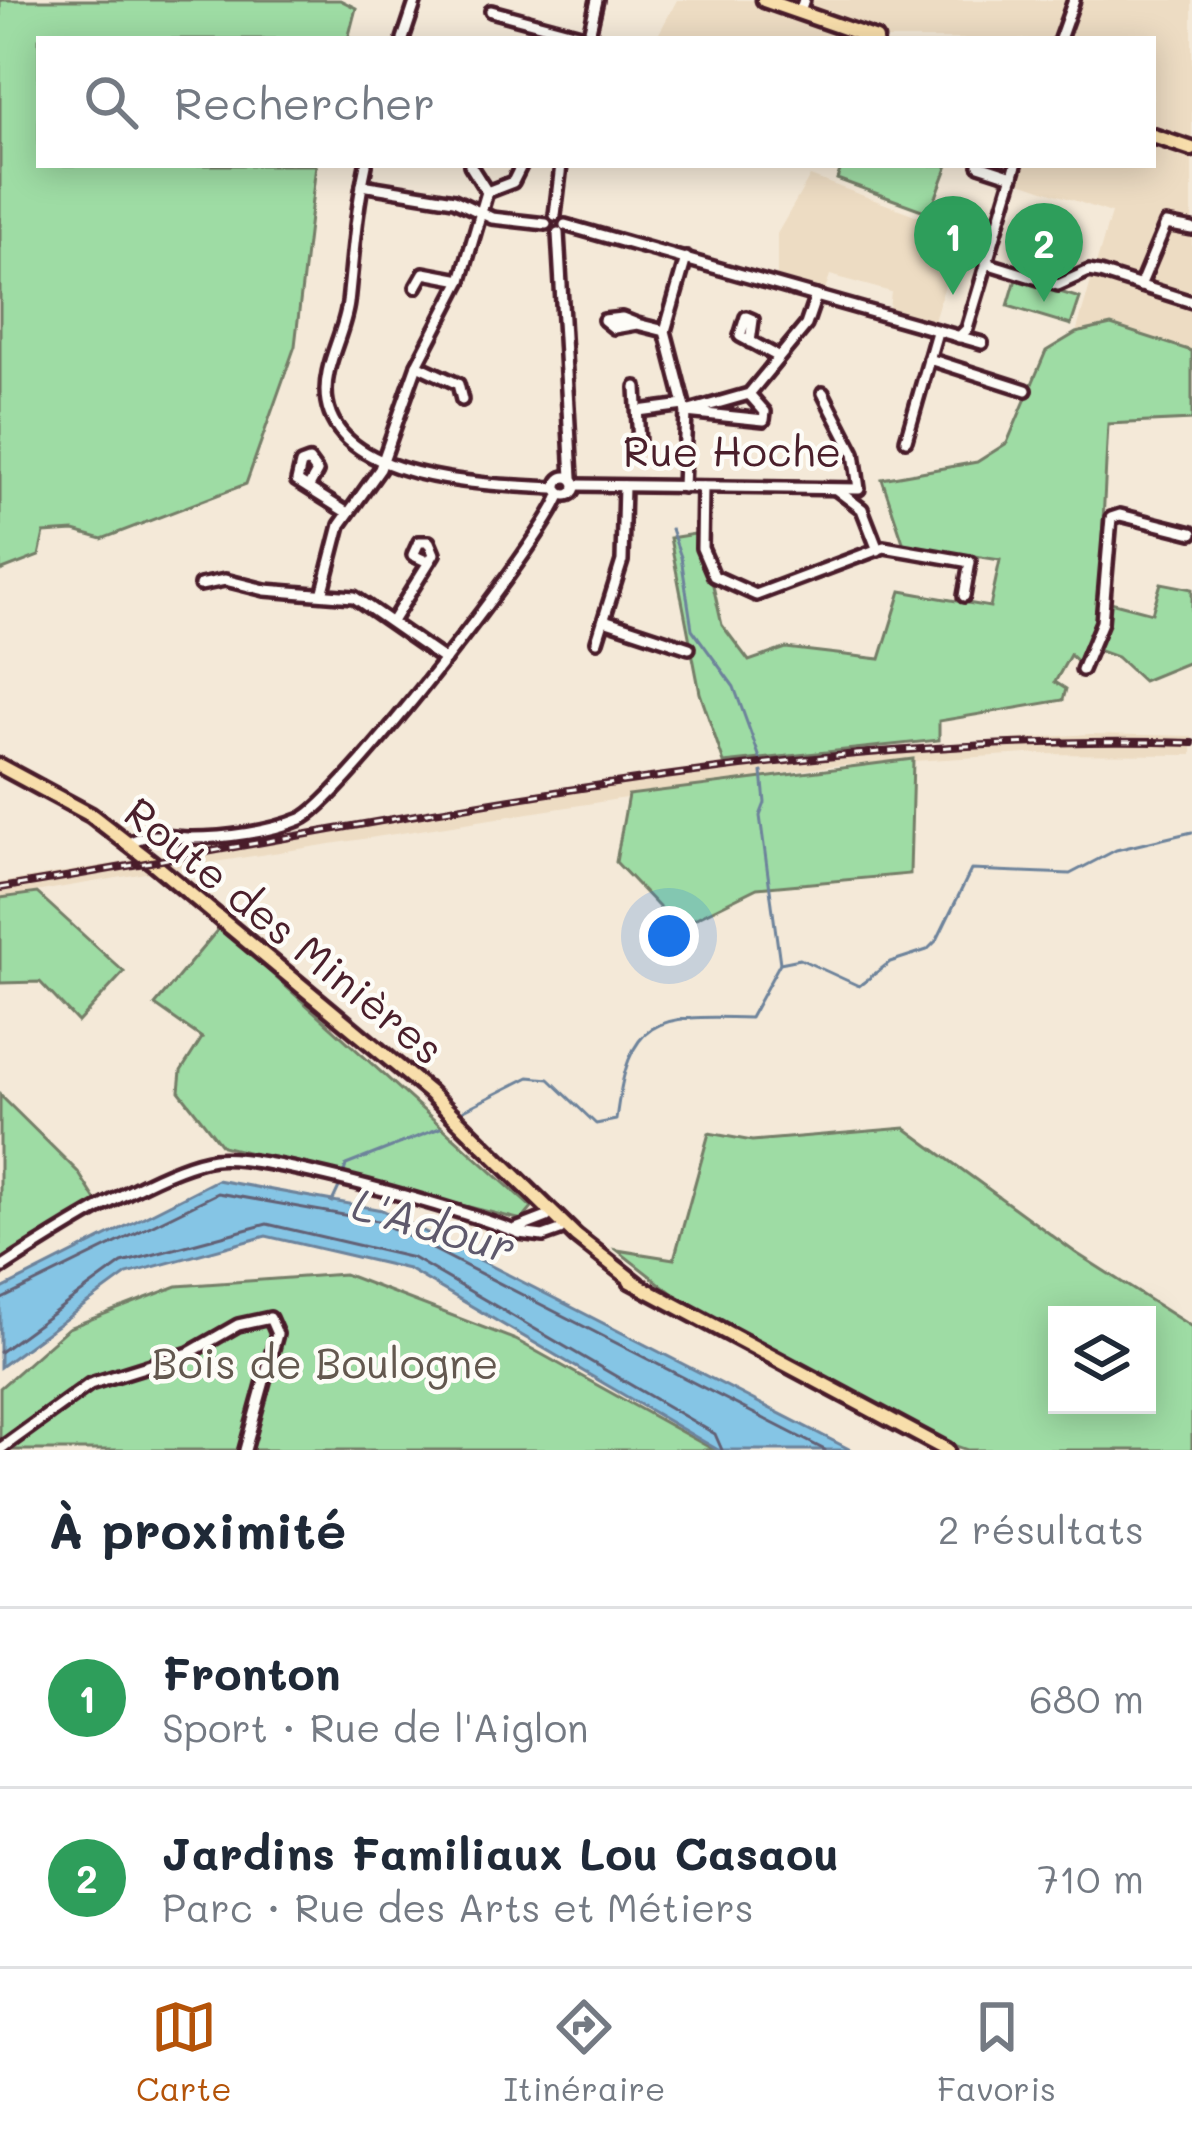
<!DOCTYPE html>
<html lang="fr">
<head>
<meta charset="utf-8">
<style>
	body { margin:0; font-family:Mali,sans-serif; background:#f6f6f7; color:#1f2937 }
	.controls { position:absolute; right:36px; bottom:36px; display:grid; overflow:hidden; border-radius:0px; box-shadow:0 6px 30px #0003 }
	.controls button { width:108px; height:108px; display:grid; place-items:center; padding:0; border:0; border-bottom:3px solid #e0e1e3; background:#fff; color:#1f2937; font:60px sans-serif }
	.you { position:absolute; left:669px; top:936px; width:42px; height:42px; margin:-30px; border:9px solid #fff; border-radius:50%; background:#1a73e8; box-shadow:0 0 0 18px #1a73e833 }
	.badge { display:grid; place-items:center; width:78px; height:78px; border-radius:50%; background:#b45309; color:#fff; font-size:39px; font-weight:700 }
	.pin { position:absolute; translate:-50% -99px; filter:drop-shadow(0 3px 6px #0008) }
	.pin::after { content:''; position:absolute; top:63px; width:42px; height:36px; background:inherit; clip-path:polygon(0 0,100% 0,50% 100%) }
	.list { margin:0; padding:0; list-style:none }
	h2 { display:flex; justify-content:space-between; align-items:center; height:156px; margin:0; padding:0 48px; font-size:51px }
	h2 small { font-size:39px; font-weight:400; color:#747a83 }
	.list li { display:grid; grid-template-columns:78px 1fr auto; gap:36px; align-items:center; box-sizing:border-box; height:180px; padding:0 48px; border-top:3px solid #e0e1e3 }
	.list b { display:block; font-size:45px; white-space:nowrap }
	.list p { margin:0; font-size:39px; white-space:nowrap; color:#747a83 }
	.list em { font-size:39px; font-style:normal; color:#747a83 }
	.icon { flex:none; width:66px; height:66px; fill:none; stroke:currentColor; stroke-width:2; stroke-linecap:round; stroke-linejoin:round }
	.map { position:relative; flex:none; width:1192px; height:1450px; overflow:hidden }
	.search { position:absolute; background:#fff; box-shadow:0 6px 30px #0003; left:36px; right:36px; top:36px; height:132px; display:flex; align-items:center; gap:30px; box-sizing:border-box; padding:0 42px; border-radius:0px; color:#747a83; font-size:45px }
	.sheet { height:516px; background:#fff }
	nav { display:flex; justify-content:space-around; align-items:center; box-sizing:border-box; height:168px; border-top:3px solid #e0e1e3; background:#fff; font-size:33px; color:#747a83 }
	nav a { display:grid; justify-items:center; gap:6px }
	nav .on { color:#b45309 }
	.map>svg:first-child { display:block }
	.built { fill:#eddcc3 }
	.green { fill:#9edca4; stroke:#747e68; stroke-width:3; fill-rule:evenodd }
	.water { fill:#85c5e5; stroke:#6d839b; stroke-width:3 }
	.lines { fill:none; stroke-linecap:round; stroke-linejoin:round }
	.shore { stroke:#626175; stroke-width:3 }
	.stream { stroke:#6d839b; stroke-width:3 }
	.minor-casing { stroke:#4a1f2b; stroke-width:18 }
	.major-casing { stroke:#4a1f2b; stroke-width:21 }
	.minor { stroke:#fdfcf7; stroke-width:9 }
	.major { stroke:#f8deab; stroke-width:12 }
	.rail-casing { stroke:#4a1f2b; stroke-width:8 }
	.rail { stroke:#fdfcf7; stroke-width:3; stroke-dasharray:9; stroke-linecap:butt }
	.labels { text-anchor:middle; stroke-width:9; stroke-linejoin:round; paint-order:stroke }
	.street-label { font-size:42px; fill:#4a1f2b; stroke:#fdfcf7 }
	.park-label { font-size:42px; fill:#63584f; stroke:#fdfcf7 }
	.water-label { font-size:45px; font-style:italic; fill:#5f596c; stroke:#fdfcf7 }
</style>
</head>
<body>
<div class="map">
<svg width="1192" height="1450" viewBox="0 0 1192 1450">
	<rect width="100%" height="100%" fill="#f4e9d8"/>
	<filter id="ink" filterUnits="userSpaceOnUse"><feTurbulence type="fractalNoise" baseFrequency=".00833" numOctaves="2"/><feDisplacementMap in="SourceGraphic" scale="24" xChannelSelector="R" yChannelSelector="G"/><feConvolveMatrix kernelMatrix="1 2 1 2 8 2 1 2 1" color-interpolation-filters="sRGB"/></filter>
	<g filter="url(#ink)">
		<g class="built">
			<path d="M677,0H1192V351L1111,325L1076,333L1111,213L971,165H1153V39H656Z"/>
			<path d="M810,176L961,232L934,321L889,309L891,292L830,275L825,290L777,276V234Z"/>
			<path d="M1090,734L1192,736V755L1027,754L831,766L170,869L156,856L766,757Z"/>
			<path d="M142,859L157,871L0,898V883Z"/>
		</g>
		<g class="green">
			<path d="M0,0H340L356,8L348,39H39V165H316L295,346L246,484L102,539L74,531L44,533L39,556L0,571Z"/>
			<path d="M842,165H948L930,213L837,179Z"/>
			<path d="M1016,279L1080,298L1071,325L1008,306Z"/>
			<path d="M1111,325L1192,351V420L1108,424L1099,599L1152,613L1161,583L1192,589V661L1143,681L1117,657L1089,647L1081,665L1070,655L1055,682L1066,689L1063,700L939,721V740L724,763L700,693L670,538L701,533L722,625L749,661L786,648L880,659L901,591L990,607L1000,560L904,545L882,479L977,462L1007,443L1046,351L1076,333Z"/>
			<path d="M913,759L910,874L757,888L678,927L616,862L628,795Z"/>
			<path d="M37,893L124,972L78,1022L40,982L0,983V898Z"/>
			<path d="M220,927L532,1208L522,1220L222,1146L179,1091L181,1071L202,1038L155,1005Z"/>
			<path d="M0,1095L78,1172L97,1202L0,1261Z"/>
			<path d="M905,1128L1076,1253L1192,1327V1450H967L899,1426L677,1297L617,1250L674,1259L709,1133L752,1141ZM1057,1315H1147V1405H1057Z"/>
			<path d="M344,1274L516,1340L714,1450H0V1388L68,1328L177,1286Z"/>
		</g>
		<path class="water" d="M217,1180L382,1210L851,1450H718L408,1269L266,1236L127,1274L0,1367V1290Z"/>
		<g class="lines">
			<g class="shore">
				<path d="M0,1300L218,1193L378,1221L825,1450"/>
				<path d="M0,1352L122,1263L267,1224L413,1258L715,1434L722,1450"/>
			</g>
			<g class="stream">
				<path d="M671,529L681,557L692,629L734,687L761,761"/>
				<path d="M762,772L765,803L760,816L780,963"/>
				<path d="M464,1110L529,1077L549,1079L596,1124L616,1120C629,1016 654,1015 750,1018L780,963L800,959L859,986L890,962L927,950L937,940L971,870L1070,874L1116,850L1192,832"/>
				<path d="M343,1176L346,1165L440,1128"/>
				<path d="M332,1202L340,1185"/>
			</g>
			<g class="minor-casing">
				<g id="minor">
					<path d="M491,11L588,37"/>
					<path d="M800,12L804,0"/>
					<path d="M403,39L416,0"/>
					<path d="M588,39L597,0"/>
					<path d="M1060,39L1074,0"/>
					<path d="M366,165C356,211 353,256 348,303C344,336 321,368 327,402C341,483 495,485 556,488"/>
					<path d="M979,165L1013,176"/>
					<path d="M362,185L454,200L492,218L546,224"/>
					<path d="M487,192L513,182L521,166"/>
					<path d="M555,215L561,165"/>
					<path d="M565,225L982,343"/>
					<path d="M558,233L572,477"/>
					<path d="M986,263L1058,285L1089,271L1100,273L1192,302"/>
					<path d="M1140,286L1166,224L1192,229"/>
					<path d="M416,287L424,273L461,280"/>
					<path d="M637,324L622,318L604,320L614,328L637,324L665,331"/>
					<path d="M959,337L967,329L1016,165"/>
					<path d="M750,342L753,320L746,317L740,336L779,357"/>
					<path d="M929,359L1026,390"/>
					<path d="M417,365L458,384L462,400"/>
					<path d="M636,387L639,444"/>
					<path d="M749,394L765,412L764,420L686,412L749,394L806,325L816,296"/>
					<path d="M638,411L684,405"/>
					<path d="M906,440L937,332"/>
					<circle cx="566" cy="486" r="9"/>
					<path d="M576,485L859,489L854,453L823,393"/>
					<path d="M683,487L686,412L665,331L686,258"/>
					<path d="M703,487L702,548L714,576L756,595L884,547L970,562L964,596"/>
					<path d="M308,488L317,472L309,461L301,464L297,481L346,512"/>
					<path d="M837,490L862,509L878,550"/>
					<path d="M200,585L225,580L265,590L354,597L445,660"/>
					<path d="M323,591L340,525L380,469L417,365L461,280L487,192L470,165"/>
					<path d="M393,620L434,554L429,542H419L413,555L428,562"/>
					<path d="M604,620L689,648"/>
					<path d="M597,641L622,561L624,486"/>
					<path d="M1082,670L1102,622L1111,518L1120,515L1192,533"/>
					<path d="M129,843C150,831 169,838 192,838C225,838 270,832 301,819C338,804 545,538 560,495"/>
					<path d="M516,1229L547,1217"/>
					<path d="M0,1269C49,1237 158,1167 214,1159C259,1152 472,1212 519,1233L543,1236L560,1230"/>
					<path d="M0,1449L90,1384L189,1353L238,1325L270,1318L277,1334L245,1450"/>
				</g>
			</g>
			<g class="major-casing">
				<g id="major">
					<path d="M764,0L876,39"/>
					<path d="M1153,136L1192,149"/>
					<path d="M0,766L91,815L153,863L429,1092L576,1236L637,1284"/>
					<path d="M630,1281L947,1450"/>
				</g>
			</g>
			<use href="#minor" class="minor"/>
			<use href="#major" class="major"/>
			<g class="rail-casing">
				<path id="rail" d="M0,888C393,823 791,730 1192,743"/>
			</g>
			<use href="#rail" class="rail"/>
		</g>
	</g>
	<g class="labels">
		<g class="street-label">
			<text x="732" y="467">Rue Hoche</text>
			<text transform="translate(284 931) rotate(39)" y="15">Route des Minières</text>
		</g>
		<g class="park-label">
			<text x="325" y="1379">Bois de Boulogne</text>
		</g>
		<g class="water-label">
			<text transform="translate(434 1226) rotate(16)" y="16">L'Adour</text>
		</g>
	</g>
</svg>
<div class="controls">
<button><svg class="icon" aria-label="layers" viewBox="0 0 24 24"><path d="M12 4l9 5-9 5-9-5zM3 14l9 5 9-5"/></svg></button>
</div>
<div class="you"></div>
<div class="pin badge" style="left:953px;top:295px;background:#2e9e5b">1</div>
<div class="pin badge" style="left:1044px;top:302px;background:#2e9e5b">2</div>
<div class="search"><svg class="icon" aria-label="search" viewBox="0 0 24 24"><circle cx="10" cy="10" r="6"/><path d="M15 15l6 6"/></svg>Rechercher</div>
</div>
<section class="sheet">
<h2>À proximité<small>2 résultats</small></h2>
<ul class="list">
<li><span class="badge" style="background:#2e9e5b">1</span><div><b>Fronton</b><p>Sport · Rue de l'Aiglon</p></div><em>680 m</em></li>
<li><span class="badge" style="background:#2e9e5b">2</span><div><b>Jardins Familiaux Lou Casaou</b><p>Parc · Rue des Arts et Métiers</p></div><em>710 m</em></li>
</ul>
</section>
<nav>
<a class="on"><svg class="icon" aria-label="map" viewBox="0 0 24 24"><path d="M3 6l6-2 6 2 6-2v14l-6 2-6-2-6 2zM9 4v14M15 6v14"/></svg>Carte</a>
<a><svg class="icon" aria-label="directions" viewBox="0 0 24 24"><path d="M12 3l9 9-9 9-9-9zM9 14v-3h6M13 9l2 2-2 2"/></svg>Itinéraire</a>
<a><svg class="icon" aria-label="saved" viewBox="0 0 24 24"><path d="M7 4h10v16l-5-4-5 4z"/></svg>Favoris</a>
</nav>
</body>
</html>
